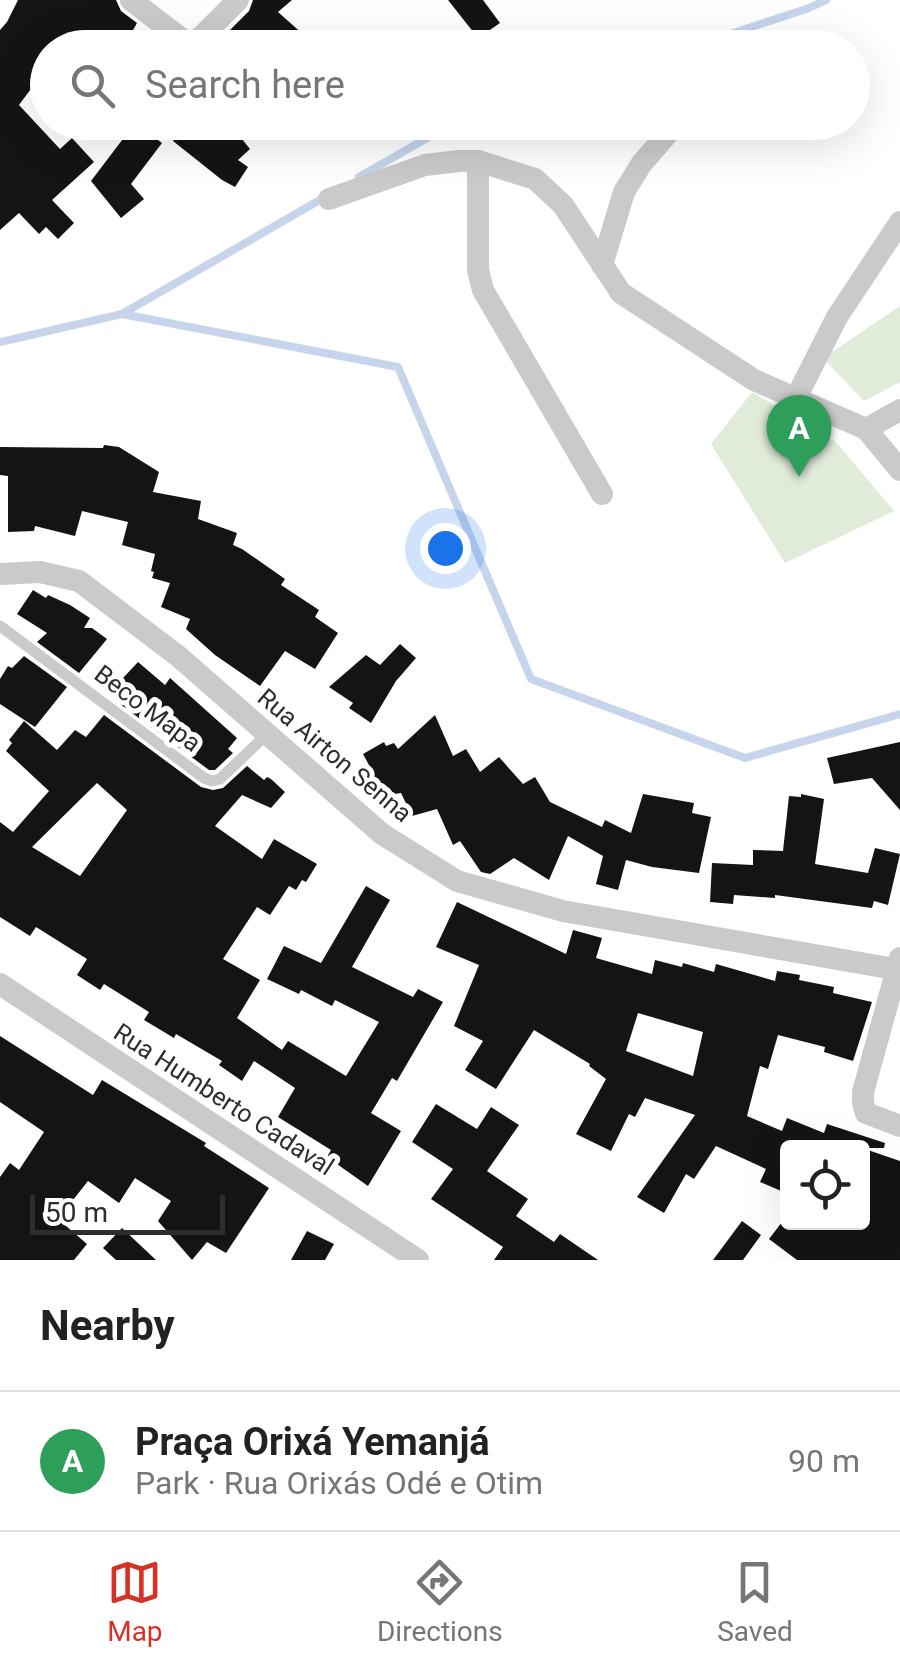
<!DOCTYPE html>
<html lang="en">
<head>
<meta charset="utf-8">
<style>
	body { margin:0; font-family:Roboto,sans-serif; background:#f2f2f2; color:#222 }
	.controls { position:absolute; right:30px; bottom:30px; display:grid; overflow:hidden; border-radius:10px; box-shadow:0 10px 40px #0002 }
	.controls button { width:90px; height:90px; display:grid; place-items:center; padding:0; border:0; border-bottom:2px solid #e0e0e0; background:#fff; color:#222; font:50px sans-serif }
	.scale { position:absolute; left:30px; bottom:25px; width:195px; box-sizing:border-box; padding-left:10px; border:5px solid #2d2d2d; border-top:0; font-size:28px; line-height:35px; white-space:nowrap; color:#2d2d2d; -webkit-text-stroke:8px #fff; paint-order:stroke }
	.you { position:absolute; left:445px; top:548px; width:35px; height:35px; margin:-25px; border:8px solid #fff; border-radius:50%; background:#1a73e8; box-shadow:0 0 0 15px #1a73e833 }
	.badge { display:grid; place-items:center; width:65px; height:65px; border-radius:50%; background:#d93025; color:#fff; font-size:32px; font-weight:700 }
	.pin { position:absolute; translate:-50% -82px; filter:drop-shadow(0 2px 5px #0008) }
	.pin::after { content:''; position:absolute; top:52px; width:35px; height:30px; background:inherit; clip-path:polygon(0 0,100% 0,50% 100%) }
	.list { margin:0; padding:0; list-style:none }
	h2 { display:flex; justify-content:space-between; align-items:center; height:130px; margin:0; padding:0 40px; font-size:42px }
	h2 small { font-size:32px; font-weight:400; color:#767676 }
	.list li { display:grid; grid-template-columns:65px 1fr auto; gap:30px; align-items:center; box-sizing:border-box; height:140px; padding:0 40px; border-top:2px solid #e0e0e0 }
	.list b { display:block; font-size:38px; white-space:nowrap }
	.list p { margin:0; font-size:32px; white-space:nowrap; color:#767676 }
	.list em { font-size:32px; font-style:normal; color:#767676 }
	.icon { flex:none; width:55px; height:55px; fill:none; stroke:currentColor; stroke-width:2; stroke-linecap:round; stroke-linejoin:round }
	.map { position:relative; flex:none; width:900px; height:1260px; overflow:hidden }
	.search { position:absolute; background:#fff; box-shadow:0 10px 40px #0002; left:30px; right:30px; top:30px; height:110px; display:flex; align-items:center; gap:25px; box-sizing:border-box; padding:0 35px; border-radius:55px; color:#767676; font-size:38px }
	.sheet { height:270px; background:#fff }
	nav { display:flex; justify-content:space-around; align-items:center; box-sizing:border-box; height:140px; border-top:2px solid #e0e0e0; background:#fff; font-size:28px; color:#767676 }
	nav a { display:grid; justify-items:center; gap:5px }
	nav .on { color:#d93025 }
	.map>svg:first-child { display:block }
	.green { fill:#e0ebda }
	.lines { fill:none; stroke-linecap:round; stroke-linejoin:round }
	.stream { stroke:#c6d5eb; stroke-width:8 }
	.building { fill:#141414; fill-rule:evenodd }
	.lane { stroke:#cacaca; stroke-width:11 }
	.street { stroke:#cacaca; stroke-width:22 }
	.labels { text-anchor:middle; stroke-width:10; stroke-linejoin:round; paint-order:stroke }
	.street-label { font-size:25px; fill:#2d2d2d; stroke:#fff }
</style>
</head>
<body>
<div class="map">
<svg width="900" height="1260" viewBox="0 0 900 1260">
	<rect width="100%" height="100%" fill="#fff"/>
	<g class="green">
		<path d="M900,306V382L864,401L823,358Z"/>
		<path d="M752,392L836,442L894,511L785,563L711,444Z"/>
	</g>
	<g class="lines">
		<g class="stream">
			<path d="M688,48L809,8L826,0"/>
			<path d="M359,177L455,122"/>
			<path d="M122,314L398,367L531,679L745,758L900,714"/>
			<path d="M0,342L122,314L325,197"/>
		</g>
	</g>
	<g class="building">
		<path d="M18,0H116L121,11L137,23L123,48H48V66L19,105L60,149L72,138L94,162L52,200L74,223L58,239L46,227L39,234L19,213L0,230V30L7,22Z"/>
		<path d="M253,0H292L278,12L305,36L295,48H233L223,37L249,11Z"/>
		<path d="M448,0H483L500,23L478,38Z"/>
		<path d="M188,122H191L212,138L229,123L250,149L238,160L248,167L235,187L222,180L173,141Z"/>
		<path d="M135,123L162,143L131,184L144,199L121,218L91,181Z"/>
		<path d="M104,445L119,447L159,472L153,492L201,501L198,519L237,533L233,545L242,549L285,579L281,585L319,610L315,617L338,633L315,669L285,651L260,686L215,655L186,629L190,619L161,607L170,583L152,578L154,572L151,571L155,554L122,545L128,522L82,511L75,536L35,526L34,531L8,532V476L0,475V447L103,448Z"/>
		<path d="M33,590L46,598L48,595L70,605L90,618L84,628H92L107,639L79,673L37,642L47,633L17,614Z"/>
		<path d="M400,644L416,658L396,681L371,723L349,708L353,703L329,687L366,655L380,665Z"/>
		<path d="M24,656L67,687L35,727L0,704V679L8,666L12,668Z"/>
		<path d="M138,662L165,685L170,678L237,738L228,749L233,753L215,770H209L116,701L117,699L109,693Z"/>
		<path d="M104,715L201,787L213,790L223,788L247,766L264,780L267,777L271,779L285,792L271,808L242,795L215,826L262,859L274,839L317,864L306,882L302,880L296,890L289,886L270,915L257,907L223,959L260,980L237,1018L282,1050L288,1041L346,1076L379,1022L335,1000L332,1006L301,990L299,994L267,979L284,946L321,963L366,886L390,900L352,967L413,997L418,989L443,1002L397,1081L392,1078L371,1113L401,1131L368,1186L327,1157L331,1150L278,1117L295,1088L277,1076L254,1061L242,1081L219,1065L222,1061L176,1034L174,1038L144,1020L149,1012L104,984L100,990L77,975L87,959L36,927L30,936L0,917V822L13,832L49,791L6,751L12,743L9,740L24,721L57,750L75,730L86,737ZM97,783L127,810L80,876L32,847Z"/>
		<path d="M435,715L453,756L466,749L480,772L499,757L523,784L535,777L550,802L602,827L605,820L631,833L643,794L694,803L692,813L711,817L699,873L652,867L626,860L618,890L596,884L603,856L568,836L549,880L514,858L490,874L481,872L460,841L453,845L437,809L412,816L401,793L389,795L382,784L376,788L362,773L370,767L363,754L384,742L386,746L394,743L398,749Z"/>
		<path d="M900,742V810L872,778L834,784L827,758Z"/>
		<path d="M801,794L824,799L815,864L868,873L875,848L900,854L888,905L874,901L872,908L775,895V898L734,895L733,904L710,902L712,863L753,865V850L783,851L789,796L801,797Z"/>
		<path d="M457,902L566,954L573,930L602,938L596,958L652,974L655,960L682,967L683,963L714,972L716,964L775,981L777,971L800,975L799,980L834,987L833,993L872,1002L853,1061L824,1052L825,1047L778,1035L768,1069L760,1066L747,1116L782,1131L787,1118L824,1133L827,1124L885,1143L884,1148H788V1194L760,1182L766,1169L716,1146L694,1179L686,1174L664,1213L637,1197L695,1115L645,1098L635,1117L629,1114L611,1151L576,1134L606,1079L589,1066L590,1064L534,1030L496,1089L465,1070L483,1041L454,1026L479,965L436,947ZM638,1013L703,1032L693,1076L626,1051Z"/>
		<path d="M0,1036L93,1095L102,1080L206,1143L204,1146L269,1188L226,1253L207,1242L192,1260L158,1221L171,1201L135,1178L119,1203L88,1181L58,1219L87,1244L74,1260H0V1177L10,1163L19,1170L44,1132L0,1102Z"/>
		<path d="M436,1104L477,1129L491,1107L519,1125L487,1171L528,1199L516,1216L554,1242L560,1234L598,1260H494L503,1247L431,1199L453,1169L412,1142Z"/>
		<path d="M862,1148L900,1161V1260H797L769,1239L782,1222H862Z"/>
		<path d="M742,1221L761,1235L743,1260H713Z"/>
		<path d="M122,1228L156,1260H116L103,1248Z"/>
		<path d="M307,1231L334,1244L325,1260H291Z"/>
	</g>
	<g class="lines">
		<path class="lane" d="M0,626L204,778L212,781L220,779L266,735"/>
		<g class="street">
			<path d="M131,0L179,37L190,44L201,37L238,0"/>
			<path d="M478,161V270L483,290L602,494"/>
			<path d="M329,199L425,165L459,161H478L535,179L563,205L621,293L754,380L866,429L900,470"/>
			<path d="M602,265L624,192L642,163L678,122"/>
			<path d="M796,398L837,317L900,222"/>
			<path d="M866,429L900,410"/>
			<path d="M0,574L40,572L79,581L178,656L382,834L457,881L563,911L900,970"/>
			<path d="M900,958L863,1092V1103L866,1113L900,1126"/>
			<path d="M0,984L418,1260"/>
		</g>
	</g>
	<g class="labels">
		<g class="street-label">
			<text transform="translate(148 708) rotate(37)" y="9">Beco Mapa</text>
			<text transform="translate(335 755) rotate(40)" y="9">Rua Airton Senna</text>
			<text transform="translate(224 1099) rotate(33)" y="9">Rua Humberto Cadaval</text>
		</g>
	</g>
</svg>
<div class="controls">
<button><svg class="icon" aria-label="locate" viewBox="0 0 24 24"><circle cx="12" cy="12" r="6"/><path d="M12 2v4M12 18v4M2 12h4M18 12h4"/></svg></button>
</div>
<div class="scale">50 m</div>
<div class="you"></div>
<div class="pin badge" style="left:799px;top:477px;background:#2e9e5b">A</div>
<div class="search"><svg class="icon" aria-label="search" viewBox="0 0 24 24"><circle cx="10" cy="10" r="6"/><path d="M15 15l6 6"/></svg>Search here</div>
</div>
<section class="sheet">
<h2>Nearby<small></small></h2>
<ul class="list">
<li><span class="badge" style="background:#2e9e5b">A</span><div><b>Praça Orixá Yemanjá</b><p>Park · Rua Orixás Odé e Otim</p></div><em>90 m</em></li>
</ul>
</section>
<nav>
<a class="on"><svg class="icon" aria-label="map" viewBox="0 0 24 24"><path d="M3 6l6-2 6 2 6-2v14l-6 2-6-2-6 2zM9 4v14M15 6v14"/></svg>Map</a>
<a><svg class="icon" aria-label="directions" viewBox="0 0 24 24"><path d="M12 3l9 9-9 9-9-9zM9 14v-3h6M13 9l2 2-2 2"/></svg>Directions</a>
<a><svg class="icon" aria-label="saved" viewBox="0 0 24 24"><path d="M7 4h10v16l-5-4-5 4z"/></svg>Saved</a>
</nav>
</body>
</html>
